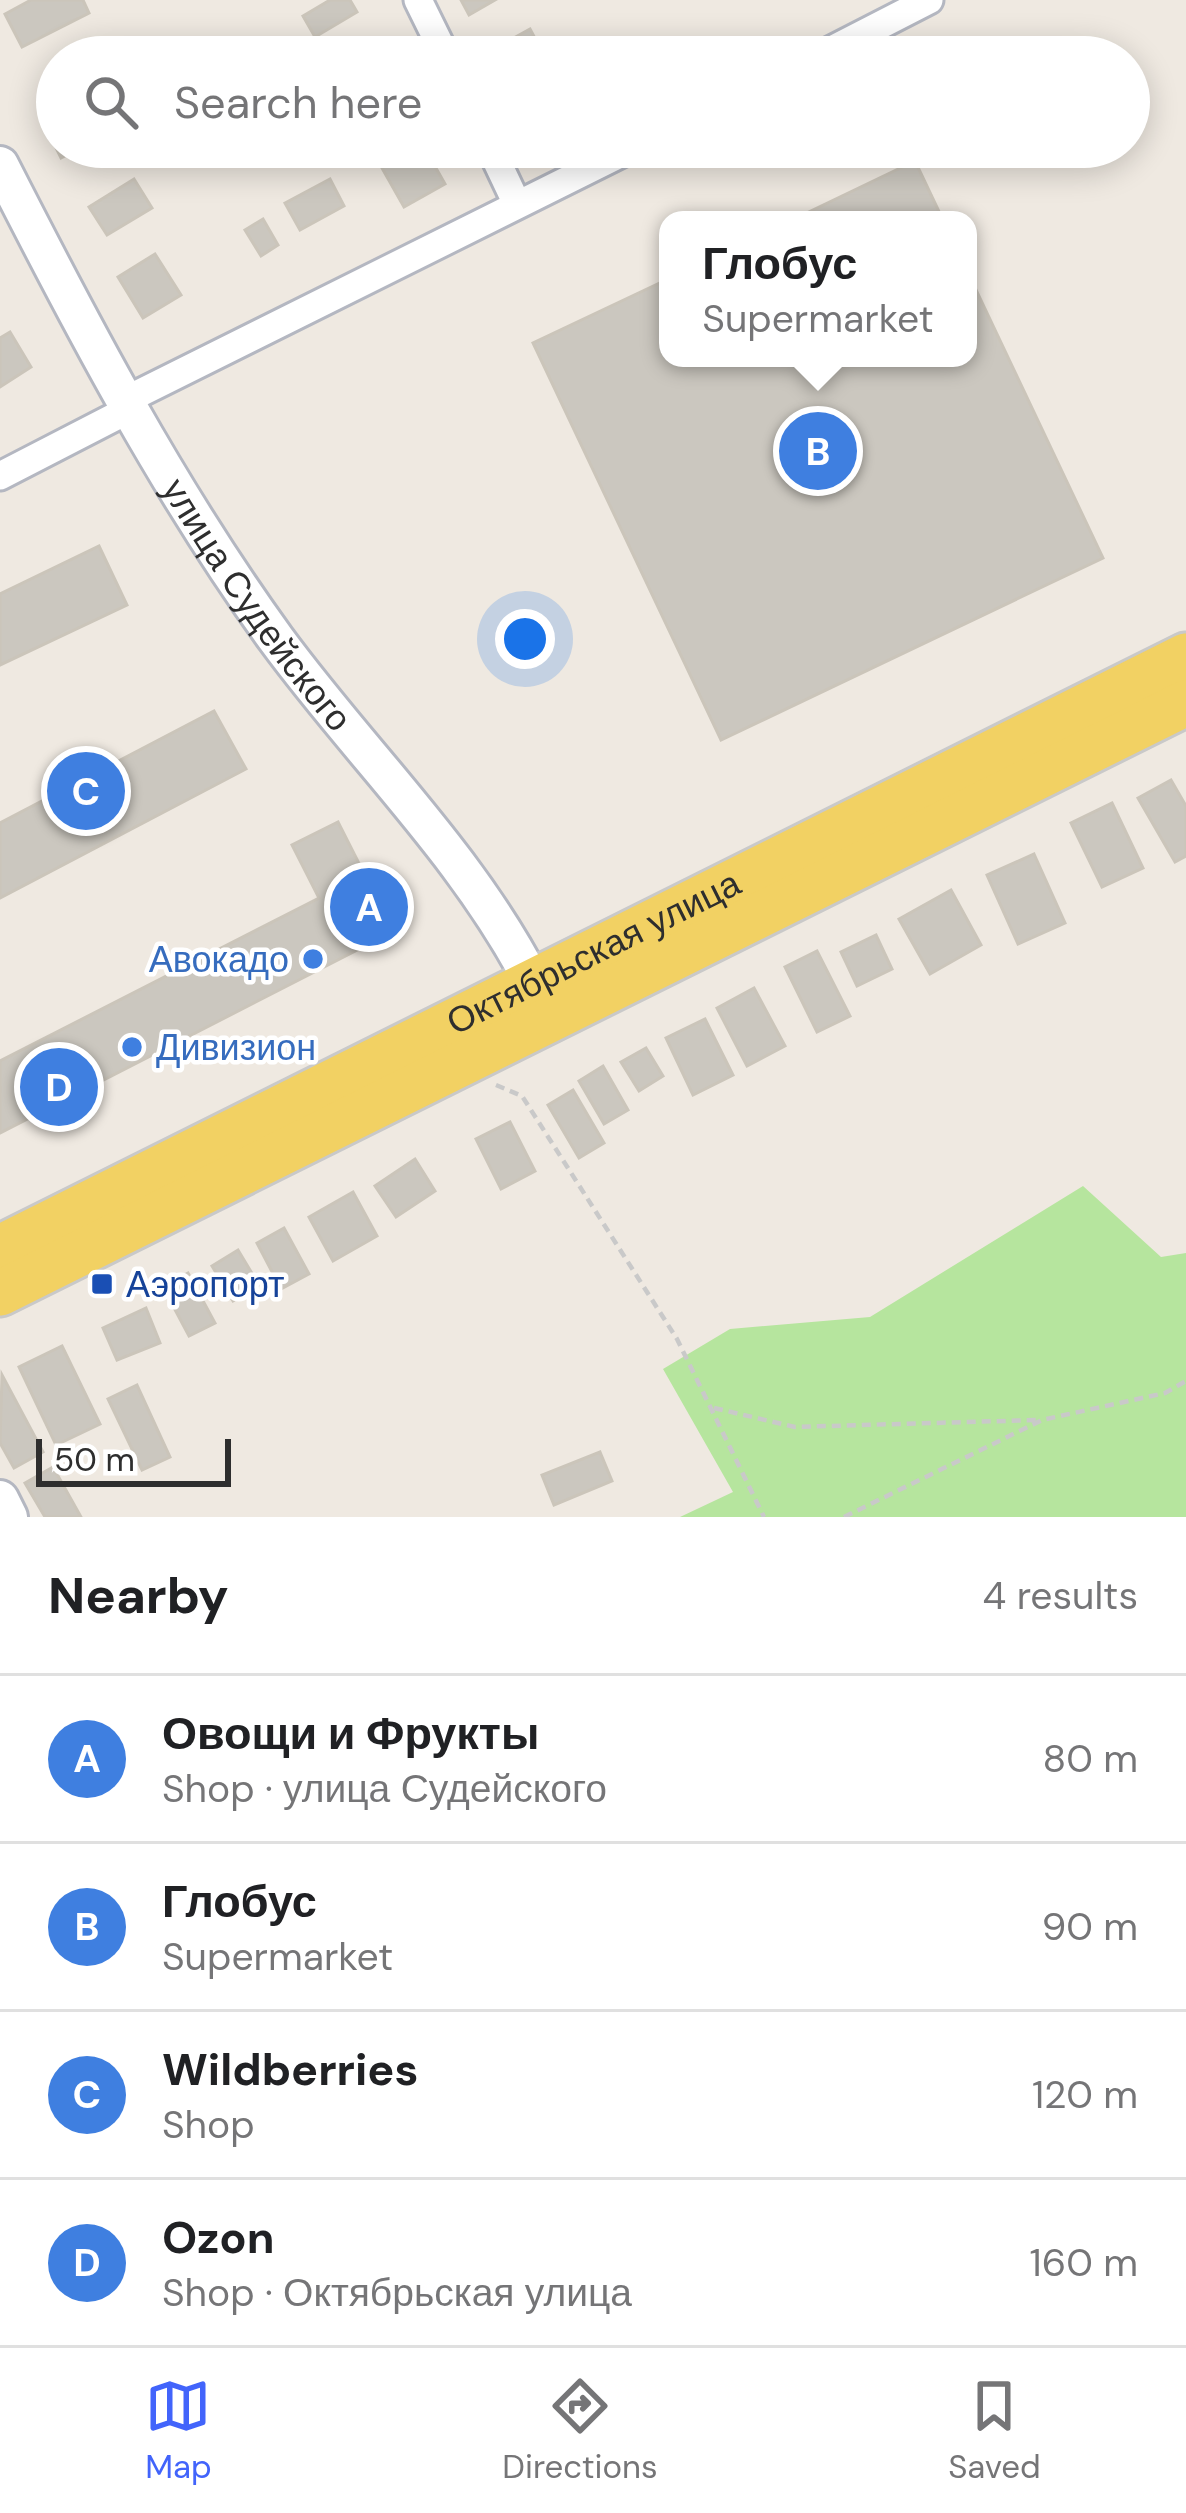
<!DOCTYPE html>
<html lang="en">
<head>
<meta charset="utf-8">
<style>
	body { margin:0; font-family:"DM Sans",sans-serif; background:#f6f6f6; color:#202124 }
	.scale { position:absolute; left:36px; bottom:30px; width:195px; box-sizing:border-box; padding-left:12px; border:6px solid #2e2e2e; border-top:0; font-size:33px; line-height:42px; white-space:nowrap; color:#2e2e2e; -webkit-text-stroke:9px #fff; paint-order:stroke }
	.you { position:absolute; left:525px; top:639px; width:42px; height:42px; margin:-30px; border:9px solid #fff; border-radius:50%; background:#1a73e8; box-shadow:0 0 0 18px #1a73e833 }
	.badge { display:grid; place-items:center; width:78px; height:78px; border-radius:50%; background:#4264fb; color:#fff; font-size:39px; font-weight:700 }
	.pin { position:absolute; translate:-50% -50%; border:6px solid #fff; box-shadow:0 3px 12px #0006 }
	.popup { position:absolute; left:659px; top:211px; width:318px; height:156px; box-sizing:border-box; display:grid; place-content:center; border-radius:24px; background:#fff; filter:drop-shadow(0 3px 9px #0005); font-size:39px; white-space:nowrap; color:#757577 }
	.popup b { font-size:45px; color:#202124 }
	.popup::after { content:''; position:absolute; left:50%; top:100%; margin-left:-24px; border:24px solid transparent; border-top-color:#fff }
	.list { margin:0; padding:0; list-style:none }
	h2 { display:flex; justify-content:space-between; align-items:center; height:156px; margin:0; padding:0 48px; font-size:51px }
	h2 small { font-size:39px; font-weight:400; color:#757577 }
	.list li { display:grid; grid-template-columns:78px 1fr auto; gap:36px; align-items:center; box-sizing:border-box; height:168px; padding:0 48px; border-top:3px solid #e0e0e0 }
	.list b { display:block; font-size:45px; white-space:nowrap }
	.list p { margin:0; font-size:39px; white-space:nowrap; color:#757577 }
	.list em { font-size:39px; font-style:normal; color:#757577 }
	.icon { flex:none; width:66px; height:66px; fill:none; stroke:currentColor; stroke-width:2; stroke-linecap:round; stroke-linejoin:round }
	.map { position:relative; flex:none; width:1186px; height:1517px; overflow:hidden }
	.search { position:absolute; background:#fff; box-shadow:0 6px 30px #0003; left:36px; right:36px; top:36px; height:132px; display:flex; align-items:center; gap:30px; box-sizing:border-box; padding:0 42px; border-radius:66px; color:#757577; font-size:45px }
	.sheet { height:828px; background:#fff }
	nav { display:flex; justify-content:space-around; align-items:center; box-sizing:border-box; height:168px; border-top:3px solid #e0e0e0; background:#fff; font-size:33px; color:#757577 }
	nav a { display:grid; justify-items:center; gap:6px }
	nav .on { color:#4264fb }
	.map>svg:first-child { display:block }
	.green { fill:#b6e59e }
	.building { fill:#cbc7bf; stroke:#cbc5ba; stroke-width:3 }
	.lines { fill:none; stroke-linecap:round; stroke-linejoin:round }
	.minor-casing { stroke:#b4b7c1; stroke-width:33 }
	.tertiary-casing { stroke:#b4b7c1; stroke-width:42 }
	.primary-casing { stroke:#c9c9c9; stroke-width:51 }
	.path { stroke:#c9c9c9; stroke-width:4.5; stroke-dasharray:9 6; stroke-linecap:butt }
	.minor { stroke:#fff; stroke-width:27 }
	.tertiary { stroke:#fff; stroke-width:36 }
	.primary { stroke:#f2d163; stroke-width:45 }
	.shop-dot { fill:#3f7fe0; stroke:#fff; stroke-width:4.5 }
	.transit-dot { fill:#1a4fb4; stroke:#fff; stroke-width:4.5 }
	.labels { text-anchor:middle; stroke-width:9; stroke-linejoin:round; paint-order:stroke }
	.street-label { font-size:36px; fill:#2e2e2e; stroke:#fff }
	.shop-label { font-size:36px; fill:#366cbe; stroke:#fff; text-anchor:end }
	.transit-label { font-size:36px; fill:#164399; stroke:#fff; text-anchor:start }
</style>
</head>
<body>
<div class="map">
<svg width="1186" height="1517" viewBox="0 0 1186 1517">
	<rect width="100%" height="100%" fill="#efe9e1"/>
	<path class="green" d="M1083,1186L1161,1257L1186,1253V1517H680L733,1492L663,1369L730,1329L870,1317Z"/>
	<g class="building">
		<path d="M31,0H83L89,13L22,47L5,14Z"/>
		<path d="M330,0H350L357,12L315,37L303,16Z"/>
		<path d="M461,0H495L469,15Z"/>
		<path d="M530,29L545,57H495L492,50Z"/>
		<path d="M57,111V147H83L61,158L42,119Z"/>
		<path d="M418,147H424L445,184L404,207L382,168Z"/>
		<path d="M915,161L943,220H792Z"/>
		<path d="M134,179L152,208L107,235L89,207Z"/>
		<path d="M330,179L344,206L300,230L285,203Z"/>
		<path d="M263,219L278,245L261,256L245,230Z"/>
		<path d="M155,254L181,295L143,318L118,277Z"/>
		<path d="M968,273L1103,558L721,740L533,343L668,279V358H968Z"/>
		<path d="M10,332L31,367L0,387V338Z"/>
		<path d="M99,546L127,605L0,665V594Z"/>
		<path d="M214,711L246,769L0,898V823Z"/>
		<path d="M1171,780L1186,806V856L1175,862L1138,798Z"/>
		<path d="M1112,803L1143,868L1102,887L1071,823Z"/>
		<path d="M338,822L380,905L369,944L0,1133V1061L319,898L292,845Z"/>
		<path d="M1034,854L1065,923L1018,944L987,875Z"/>
		<path d="M951,890L981,945L930,974L899,919Z"/>
		<path d="M876,935L892,969L857,986L841,952Z"/>
		<path d="M817,951L850,1016L817,1032L785,967Z"/>
		<path d="M754,988L785,1046L747,1066L717,1008Z"/>
		<path d="M705,1019L733,1075L693,1095L666,1038Z"/>
		<path d="M646,1048L663,1076L639,1091L621,1062Z"/>
		<path d="M603,1066L628,1110L604,1124L579,1081Z"/>
		<path d="M573,1090L604,1143L579,1158L548,1105Z"/>
		<path d="M510,1122L535,1171L501,1189L476,1139Z"/>
		<path d="M415,1159L435,1191L396,1217L375,1186Z"/>
		<path d="M353,1192L377,1236L333,1261L309,1217Z"/>
		<path d="M284,1228L309,1274L281,1289L257,1243Z"/>
		<path d="M238,1250L259,1285L233,1301L212,1266Z"/>
		<path d="M188,1273L215,1323L189,1336L163,1287Z"/>
		<path d="M146,1308L160,1343L117,1360L103,1328Z"/>
		<path d="M62,1346L100,1424L56,1445L19,1367Z"/>
		<path d="M2,1375L43,1452L14,1468L0,1443Z"/>
		<path d="M137,1385L170,1457L142,1470L108,1399Z"/>
		<path d="M600,1452L612,1481L554,1505L542,1475Z"/>
		<path d="M53,1467L81,1517H45L25,1483Z"/>
	</g>
	<g class="lines">
		<g class="minor-casing">
			<g id="minor">
				<path d="M418,0L446,57"/>
				<path d="M818,57L929,0"/>
				<path d="M490,147L516,202"/>
				<path d="M122,402L634,147"/>
				<path d="M0,476L128,410"/>
			</g>
		</g>
		<g class="tertiary-casing">
			<g id="tertiary">
				<path id="s1" d="M0,165C83,328 168,490 276,639C361,755 466,853 533,983"/>
				<path d="M0,1499L9,1517"/>
			</g>
		</g>
		<g class="primary-casing">
			<g id="primary">
				<path id="s2" d="M0,1248L1186,656"/>
				<path d="M0,1293L1186,703"/>
			</g>
		</g>
		<g class="path">
			<path d="M496,1085L522,1096L677,1339L764,1517"/>
			<path d="M714,1408L795,1427L1036,1420"/>
			<path d="M844,1517L1042,1420L1165,1393L1186,1381"/>
		</g>
		<use href="#minor" class="minor"/>
		<use href="#tertiary" class="tertiary"/>
		<use href="#primary" class="primary"/>
	</g>
	<g class="shop-dot">
		<circle cx="313" cy="959" r="12"/>
		<circle cx="132" cy="1047" r="12"/>
	</g>
	<rect class="transit-dot" x="90" y="1272" width="24" height="24" rx="6"/>
	<g class="labels">
		<g class="street-label">
			<text dy="13" stroke="none"><textPath href="#s1" startOffset="510">улица Судейского</textPath></text>
			<text dy="13" stroke="none"><textPath href="#s2" startOffset="663">Октябрьская улица</textPath></text>
		</g>
		<g class="shop-label">
			<text x="289" y="972">Авокадо</text>
			<text x="156" y="1060" text-anchor="start">Дивизион</text>
		</g>
		<g class="transit-label">
			<text x="126" y="1297">Аэропорт</text>
		</g>
	</g>
</svg>
<div class="scale">50 m</div>
<div class="you"></div>
<div class="pin badge" style="left:369px;top:907px;background:#3f7fe0">A</div>
<div class="pin badge" style="left:818px;top:451px;background:#3f7fe0">B</div>
<div class="popup"><b>Глобус</b>Supermarket</div>
<div class="pin badge" style="left:86px;top:791px;background:#3f7fe0">C</div>
<div class="pin badge" style="left:59px;top:1087px;background:#3f7fe0">D</div>
<div class="search"><svg class="icon" aria-label="search" viewBox="0 0 24 24"><circle cx="10" cy="10" r="6"/><path d="M15 15l6 6"/></svg>Search here</div>
</div>
<section class="sheet">
<h2>Nearby<small>4 results</small></h2>
<ul class="list">
<li><span class="badge" style="background:#3f7fe0">A</span><div><b>Овощи и Фрукты</b><p>Shop · улица Судейского</p></div><em>80 m</em></li>
<li><span class="badge" style="background:#3f7fe0">B</span><div><b>Глобус</b><p>Supermarket</p></div><em>90 m</em></li>
<li><span class="badge" style="background:#3f7fe0">C</span><div><b>Wildberries</b><p>Shop</p></div><em>120 m</em></li>
<li><span class="badge" style="background:#3f7fe0">D</span><div><b>Ozon</b><p>Shop · Октябрьская улица</p></div><em>160 m</em></li>
</ul>
</section>
<nav>
<a class="on"><svg class="icon" aria-label="map" viewBox="0 0 24 24"><path d="M3 6l6-2 6 2 6-2v14l-6 2-6-2-6 2zM9 4v14M15 6v14"/></svg>Map</a>
<a><svg class="icon" aria-label="directions" viewBox="0 0 24 24"><path d="M12 3l9 9-9 9-9-9zM9 14v-3h6M13 9l2 2-2 2"/></svg>Directions</a>
<a><svg class="icon" aria-label="saved" viewBox="0 0 24 24"><path d="M7 4h10v16l-5-4-5 4z"/></svg>Saved</a>
</nav>
</body>
</html>
